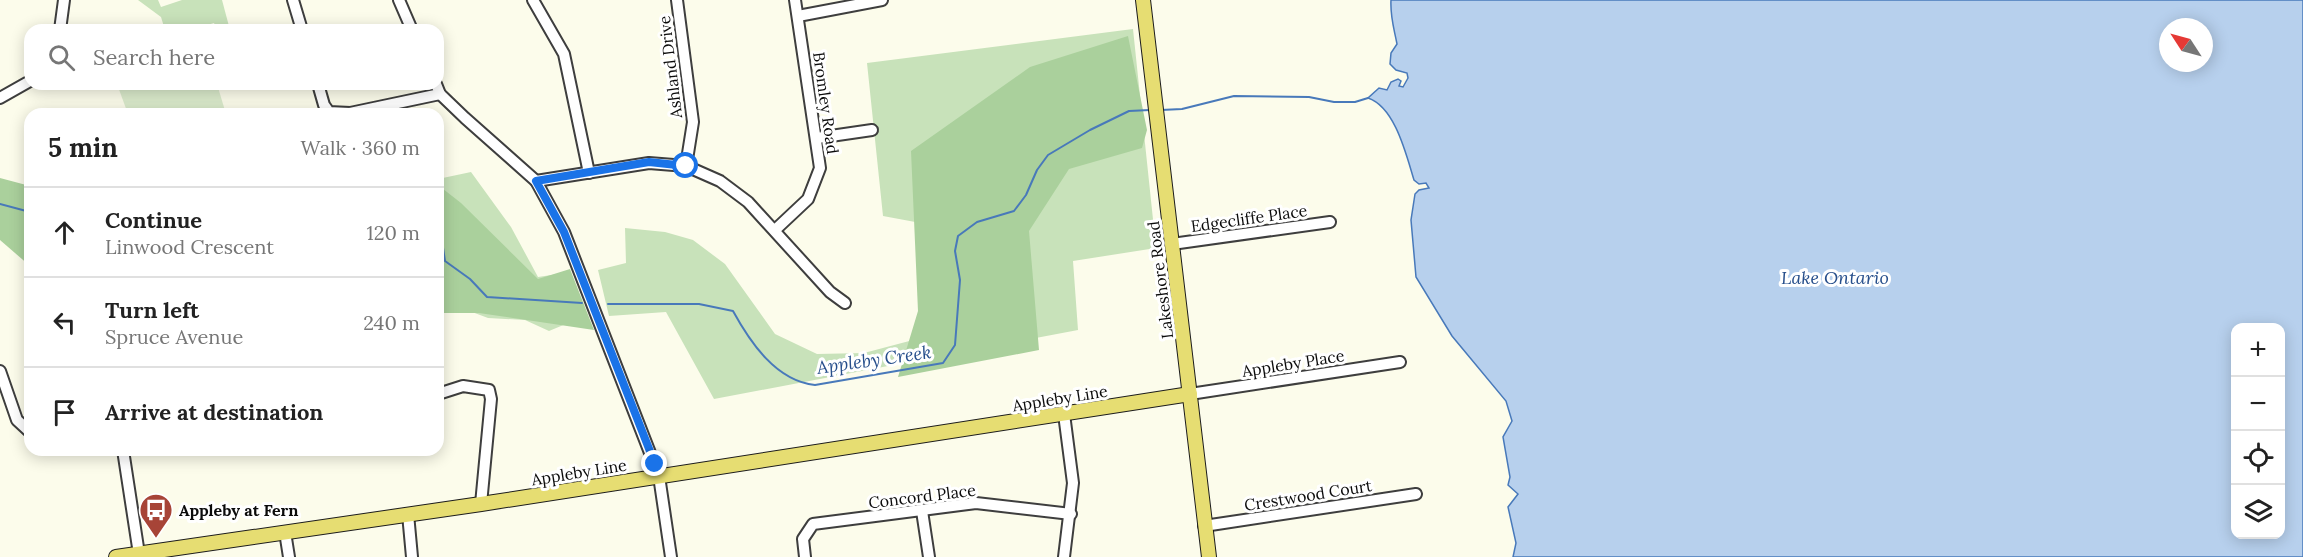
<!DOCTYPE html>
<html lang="en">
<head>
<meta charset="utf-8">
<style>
	body { margin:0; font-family:Lora,serif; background:#f2f2f2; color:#222 }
	.controls { position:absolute; right:18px; bottom:18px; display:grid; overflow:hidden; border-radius:12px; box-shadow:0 3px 15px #0003 }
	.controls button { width:54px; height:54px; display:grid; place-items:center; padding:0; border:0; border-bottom:2px solid #e0e0e0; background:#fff; color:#222; font:30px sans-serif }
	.compass { position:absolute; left:2159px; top:18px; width:54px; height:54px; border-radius:50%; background:#fff; box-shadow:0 3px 15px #0003; rotate:306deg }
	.stop { position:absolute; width:18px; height:18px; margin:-14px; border:4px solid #1a73e8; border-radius:50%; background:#fff }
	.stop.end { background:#1a73e8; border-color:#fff; box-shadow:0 2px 6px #0008 }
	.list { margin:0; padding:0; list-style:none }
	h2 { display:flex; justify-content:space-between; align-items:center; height:78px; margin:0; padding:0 24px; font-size:26px }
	h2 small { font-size:20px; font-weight:400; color:#767676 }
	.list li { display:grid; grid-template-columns:39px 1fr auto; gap:18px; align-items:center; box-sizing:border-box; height:90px; padding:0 24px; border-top:2px solid #e0e0e0 }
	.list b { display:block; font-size:22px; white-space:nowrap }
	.list p { margin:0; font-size:20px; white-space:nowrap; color:#767676 }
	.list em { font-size:20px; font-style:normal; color:#767676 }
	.icon { flex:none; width:33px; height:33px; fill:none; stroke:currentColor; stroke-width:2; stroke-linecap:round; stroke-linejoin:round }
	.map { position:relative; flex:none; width:2303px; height:557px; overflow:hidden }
	.search { position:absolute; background:#fff; box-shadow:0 3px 15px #0003; left:24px; top:24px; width:420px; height:66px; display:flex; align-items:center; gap:15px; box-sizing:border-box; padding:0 21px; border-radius:18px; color:#767676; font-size:22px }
	.panel { position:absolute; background:#fff; box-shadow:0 3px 15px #0003; left:24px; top:108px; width:420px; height:348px; border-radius:18px }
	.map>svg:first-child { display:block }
	.green { fill:#c8e2ba }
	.forest { fill:#aad09c }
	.pitch { fill:#daeacb }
	.water { fill:#b7d0ed; stroke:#4879ba; stroke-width:1.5; fill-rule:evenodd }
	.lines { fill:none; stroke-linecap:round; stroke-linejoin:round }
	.stream { stroke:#4879ba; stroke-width:2 }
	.minor-casing { stroke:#3e3e3e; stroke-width:14 }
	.major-casing { stroke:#1c1c1c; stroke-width:16 }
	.minor { stroke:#fff; stroke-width:10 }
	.major { stroke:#e6dd72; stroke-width:14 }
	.route { stroke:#1a73e8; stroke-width:8 }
	.labels { text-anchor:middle; stroke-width:6; stroke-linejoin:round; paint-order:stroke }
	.street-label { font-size:16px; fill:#0b0b0b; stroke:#fff }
	.poi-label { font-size:16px; font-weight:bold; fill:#0b0b0b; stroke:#fff; text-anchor:start }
	.water-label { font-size:18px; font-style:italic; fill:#264e8b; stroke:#fff }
</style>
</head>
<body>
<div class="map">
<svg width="2303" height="557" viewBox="0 0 2303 557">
	<rect width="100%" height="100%" fill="#fcfceb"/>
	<g class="green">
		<path d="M138,0H158L161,7L182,0H222L230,30H217L214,23L191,30H165L161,17Z"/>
		<path d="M1133,29L1156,248L1073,261L1078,330L714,399L666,312L609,316L598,270L626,263L625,228L665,232L693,240L725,264L775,334L817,354L864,353L932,335L942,227L883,216L867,63Z"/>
		<path d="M471,172L511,227L538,277L565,273L585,316L549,331L525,320L488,318L472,312L438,311V179Z"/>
	</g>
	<g class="forest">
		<path d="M1128,36L1147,130L1142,148L1069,169L1029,231L1039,350L898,377L918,311L911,151L1030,67Z"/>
		<path d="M0,178L30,186V266L0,240Z"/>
		<path d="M438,185L461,203L538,279L570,269L594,330L479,313H438Z"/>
	</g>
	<path class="pitch" d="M117,84H217L226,114H128Z"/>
	<path class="water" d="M1391,0H2303V557H1513L1516,543L1508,507L1518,494L1508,485L1510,477L1503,437L1512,421L1506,401L1452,336L1416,277L1411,220L1415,194L1419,190L1429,188L1426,183L1419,184L1414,180C1406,154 1395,107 1368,98L1379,88L1387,90L1391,82L1398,79L1401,81L1399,86L1403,87L1408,78L1407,73L1396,70L1390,64L1391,53L1397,44C1394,28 1390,17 1391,0ZM2168,27H2204V63H2168ZM2236,328H2280V534H2236Z"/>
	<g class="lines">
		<g class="stream">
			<path d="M1161,110L1182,109L1234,96L1309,97L1334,102H1355L1368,98"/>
			<path d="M0,204L30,212"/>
			<path d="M438,232L442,241L445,261L470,279L487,297L582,303"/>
			<path d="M608,304H699L733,311C750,342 776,381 815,385L943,363L955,345L960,280L955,251L958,236L977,222L1014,211L1026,195L1037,170L1048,155L1090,130L1129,111L1150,110"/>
		</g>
		<g class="minor-casing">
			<g id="minor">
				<path d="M293,0L302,30"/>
				<path d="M399,0L412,30"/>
				<path d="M533,0L564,54L589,173"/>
				<path d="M677,0L693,122L686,166"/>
				<path d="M798,16L882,0"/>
				<path d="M60,30L64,0"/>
				<path d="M318,84L324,105L329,112L350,113L440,94"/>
				<path d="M436,84L440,94L465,118L536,181L564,232L659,476L671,557"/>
				<path d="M0,98L30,81"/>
				<path d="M817,138L872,130"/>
				<path d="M536,181L649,163L686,166L720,181L748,202L830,292L845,303"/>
				<path d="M775,230L808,199L820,168L795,0"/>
				<path d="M1172,244L1330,222"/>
				<path d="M0,371L17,420L30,432"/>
				<path d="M438,394L463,386L489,390L491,399L481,504"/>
				<path d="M1190,394L1400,362"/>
				<path d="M123,450L139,554"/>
				<path d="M922,511L929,557"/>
				<path d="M408,514L412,557"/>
				<path d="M1204,526L1416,494"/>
				<path d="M285,532L289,557"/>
				<path d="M805,557L803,539L813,524L976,503L1071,514"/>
				<path d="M1064,557L1073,483L1064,414"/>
			</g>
		</g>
		<g class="major-casing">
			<g id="major">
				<path d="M1143,0L1209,557"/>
				<path d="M116,557L481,504L1190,394"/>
			</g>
		</g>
		<use href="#minor" class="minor"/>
		<use href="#major" class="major"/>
	</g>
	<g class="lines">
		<path class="route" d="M655,464L564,232L536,181L649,162L686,166"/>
	</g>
	<defs>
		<g id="bus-pin" transform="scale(1.725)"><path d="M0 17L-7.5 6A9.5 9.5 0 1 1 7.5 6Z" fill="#a74437" stroke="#fff"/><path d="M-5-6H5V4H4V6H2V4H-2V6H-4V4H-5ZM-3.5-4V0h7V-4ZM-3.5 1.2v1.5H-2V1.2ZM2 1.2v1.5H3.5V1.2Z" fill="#fff"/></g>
	</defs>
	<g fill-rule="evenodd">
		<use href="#bus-pin" x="156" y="510"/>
	</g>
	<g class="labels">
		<g class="street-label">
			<text transform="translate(670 67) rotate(-97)" y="6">Ashland Drive</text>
			<text transform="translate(826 103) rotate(82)" y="6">Bromley Road</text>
			<text transform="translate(1249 218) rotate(-8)" y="6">Edgecliffe Place</text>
			<text transform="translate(1160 280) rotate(-97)" y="6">Lakeshore Road</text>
			<text transform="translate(1293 363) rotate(-9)" y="6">Appleby Place</text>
			<text transform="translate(1060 398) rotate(-9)" y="6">Appleby Line</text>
			<text transform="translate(579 472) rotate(-9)" y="6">Appleby Line</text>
			<text transform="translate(1308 495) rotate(-9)" y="6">Crestwood Court</text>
			<text transform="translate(922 496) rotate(-7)" y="6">Concord Place</text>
		</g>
		<g class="poi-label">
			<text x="179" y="516">Appleby at Fern</text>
		</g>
		<g class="water-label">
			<text x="1835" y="284">Lake Ontario</text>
			<text transform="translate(874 360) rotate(-8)" y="6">Appleby Creek</text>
		</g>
	</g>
</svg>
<div class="controls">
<button>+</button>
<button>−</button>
<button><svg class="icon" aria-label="locate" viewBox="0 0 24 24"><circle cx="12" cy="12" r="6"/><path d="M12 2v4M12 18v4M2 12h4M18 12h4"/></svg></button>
<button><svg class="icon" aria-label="layers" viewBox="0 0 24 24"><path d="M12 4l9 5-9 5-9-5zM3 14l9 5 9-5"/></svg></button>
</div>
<svg class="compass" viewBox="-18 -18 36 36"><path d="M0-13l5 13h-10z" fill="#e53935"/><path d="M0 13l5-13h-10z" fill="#767676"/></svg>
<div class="stop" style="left:686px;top:166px"></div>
<div class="stop end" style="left:655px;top:464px"></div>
<div class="search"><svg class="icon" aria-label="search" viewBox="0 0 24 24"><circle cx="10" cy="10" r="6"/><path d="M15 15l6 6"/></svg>Search here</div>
<section class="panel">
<h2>5 min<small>Walk · 360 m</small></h2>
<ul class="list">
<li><svg class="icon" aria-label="ahead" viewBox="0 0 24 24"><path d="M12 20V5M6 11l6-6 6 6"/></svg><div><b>Continue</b><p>Linwood Crescent</p></div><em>120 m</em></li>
<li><svg class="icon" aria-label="left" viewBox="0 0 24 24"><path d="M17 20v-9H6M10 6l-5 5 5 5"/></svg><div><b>Turn left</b><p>Spruce Avenue</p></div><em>240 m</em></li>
<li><svg class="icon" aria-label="arrive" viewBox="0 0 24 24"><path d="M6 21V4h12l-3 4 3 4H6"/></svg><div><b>Arrive at destination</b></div></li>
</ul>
</section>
</div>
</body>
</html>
